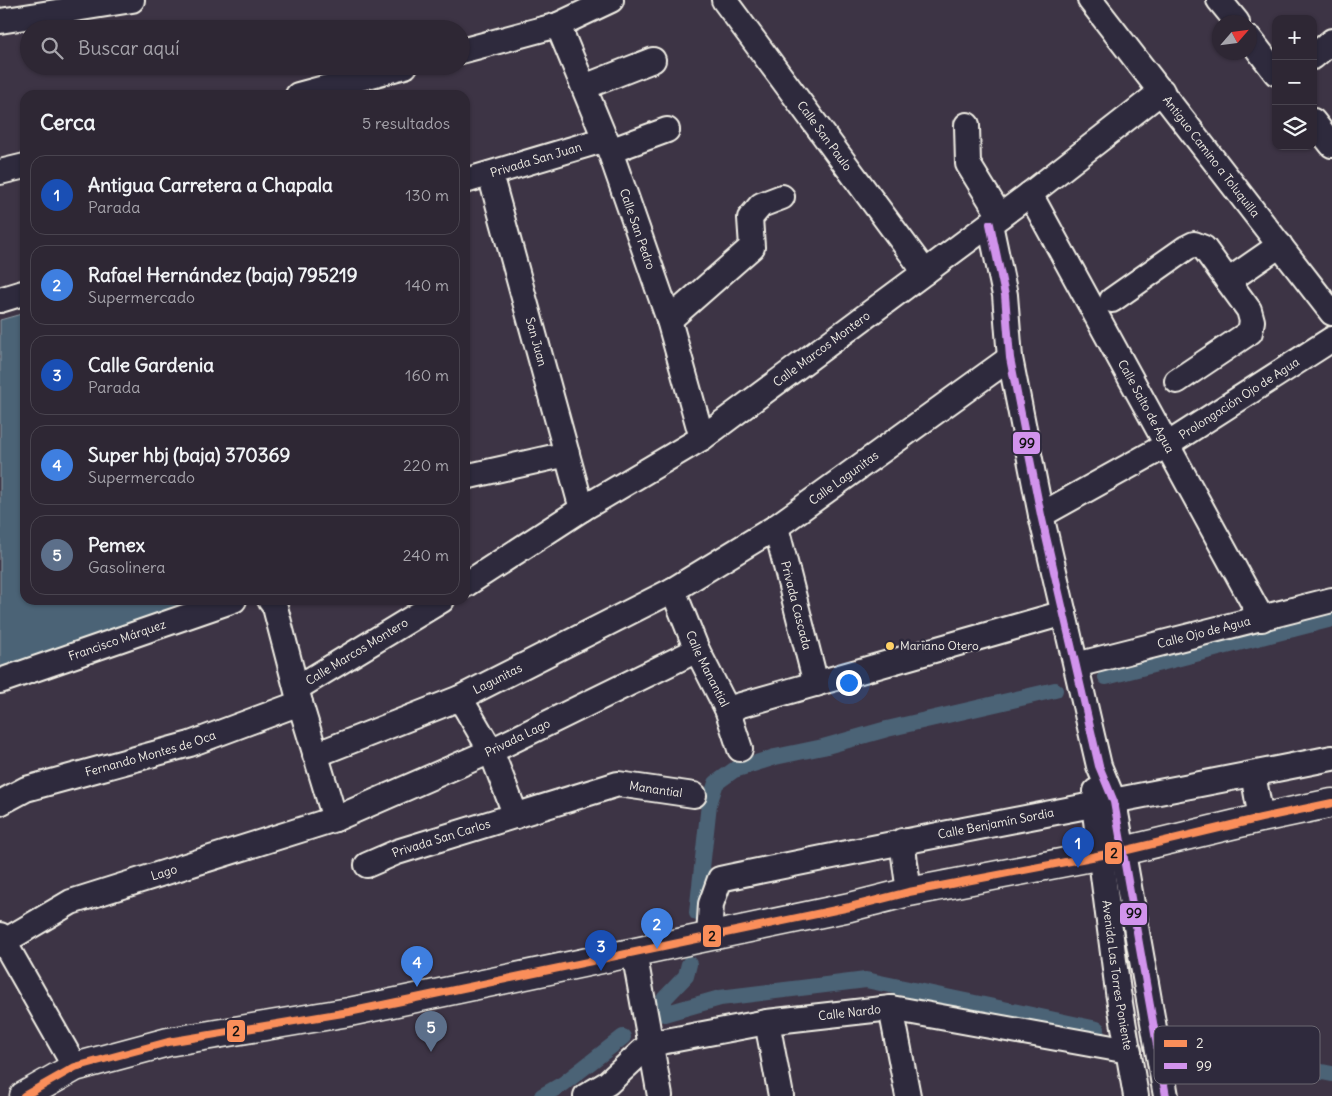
<!DOCTYPE html>
<html lang="es">
<head>
<meta charset="utf-8">
<style>
	body { margin:0; font-family:Delius,sans-serif; background:#3a3340; color:#f1f3f6 }
	.controls { position:absolute; right:15px; top:15px; display:grid; overflow:hidden; border-radius:10px; box-shadow:0 1px 4px #0004 }
	.controls button { width:45px; height:45px; display:grid; place-items:center; padding:0; border:0; border-bottom:1px solid #49444f; background:#2e2734; color:#f1f3f6; font:25px sans-serif }
	.compass { position:absolute; left:1212px; top:15px; width:45px; height:45px; border-radius:50%; background:#2e2734; box-shadow:0 1px 4px #0004; rotate:62deg }
	.you { position:absolute; left:848px; top:682px; width:18px; height:18px; margin:-12px; border:4px solid #fff; border-radius:50%; background:#1a73e8; box-shadow:0 0 0 8px #1a73e833 }
	.badge { display:grid; place-items:center; width:32px; height:32px; border-radius:50%; background:#ffd166; color:#fff; font-size:16px; font-weight:700 }
	.pin { position:absolute; translate:-50% -41px; filter:drop-shadow(0 1px 2px #0008) }
	.pin::after { content:''; position:absolute; top:26px; width:18px; height:15px; background:inherit; clip-path:polygon(0 0,100% 0,50% 100%) }
	.list { margin:0; padding:0; list-style:none }
	h2 { display:flex; justify-content:space-between; align-items:center; height:65px; margin:0; padding:0 20px; font-size:21px }
	h2 small { font-size:16px; font-weight:400; color:#a7a5ac }
	.list li { display:grid; grid-template-columns:32px 1fr auto; gap:15px; align-items:center; box-sizing:border-box; height:80px; margin:0 10px 10px; padding:0 10px; border:1px solid #49444f; border-radius:15px }
	.list b { display:block; font-size:19px; white-space:nowrap }
	.list p { margin:0; font-size:16px; white-space:nowrap; color:#a7a5ac }
	.list em { font-size:16px; font-style:normal; color:#a7a5ac }
	.icon { flex:none; width:28px; height:28px; fill:none; stroke:currentColor; stroke-width:2; stroke-linecap:round; stroke-linejoin:round }
	.map { position:relative; flex:none; width:1332px; height:1096px; overflow:hidden }
	.search { position:absolute; background:#2e2734; box-shadow:0 1px 4px #0004; left:20px; top:20px; width:450px; height:55px; display:flex; align-items:center; gap:12px; box-sizing:border-box; padding:0 18px; border-radius:28px; color:#a7a5ac; font-size:19px }
	.panel { position:absolute; background:#2e2734; box-shadow:0 1px 4px #0004; left:20px; top:90px; width:450px; height:515px; border-radius:15px }
	.map>svg:first-child { display:block }
	.water { fill:#4b6376; stroke:#8f9ca4 }
	.lines { fill:none; stroke-linecap:round; stroke-linejoin:round }
	.canal { stroke:#4b6376; stroke-width:16 }
	.minor-casing { stroke:#f4f1e8; stroke-width:28 }
	.major-casing { stroke:#f4f1e8; stroke-width:31 }
	.minor { stroke:#2f2a3d; stroke-width:24 }
	.major { stroke:#2f2a3d; stroke-width:28 }
	.bus-1-casing { stroke:#2f2a3d; stroke-width:11 }
	.bus-2-casing { stroke:#2f2a3d; stroke-width:11 }
	.bus-1 { stroke:#fa8e5a; stroke-width:8 }
	.bus-2 { stroke:#d193ec; stroke-width:8 }
	.poi-dot { fill:#ffd166; stroke:#2f2a3d; stroke-width:2 }
	.labels { text-anchor:middle; stroke-width:5; stroke-linejoin:round; paint-order:stroke }
	.street-label { font-size:12px; fill:#f4f1e8; stroke:#2f2a3d }
	.poi-label { font-size:12px; fill:#f4f1e8; stroke:#2f2a3d; text-anchor:start }
	.key { fill:#2f2a3d; stroke:#6a6670; stroke-width:1 }
	.key-label { font-size:14px; fill:#f4f1e8 }
	.line-badge { stroke:#2f2a3d; stroke-width:2 }
	.pale-badge-label { font-size:14px; text-anchor:middle; font-weight:bold; fill:#111 }
</style>
</head>
<body>
<div class="map">
<svg width="1332" height="1096" viewBox="0 0 1332 1096">
	<rect width="100%" height="100%" fill="#3d3445"/>
	<filter id="ink" filterUnits="userSpaceOnUse"><feTurbulence type="fractalNoise" baseFrequency=".02" numOctaves="2"/><feDisplacementMap in="SourceGraphic" scale="10" xChannelSelector="R" yChannelSelector="G"/><feConvolveMatrix kernelMatrix="1 2 1 2 8 2 1 2 1" color-interpolation-filters="sRGB"/></filter>
	<g filter="url(#ink)">
		<path class="water" d="M25,313V600H211L0,673V320Z"/>
		<g class="lines">
			<g class="canal">
				<path d="M1106,677L1332,619"/>
				<path d="M697,913L709,804L716,783L734,770L775,757L823,747L887,729L1055,690"/>
				<path d="M689,964L686,976L664,999V1014L720,998L866,980L1097,1029"/>
				<path d="M1187,1045L1332,1074"/>
				<path d="M542,1096L563,1084L623,1037"/>
			</g>
			<g class="minor-casing">
				<g id="minor">
					<path id="s1" d="M724,0L925,272"/>
					<path id="s2" d="M1090,0L1332,313"/>
					<path d="M1219,0L1237,22"/>
					<path d="M0,21L132,0"/>
					<path id="s3" d="M558,25L610,151L669,320L702,438"/>
					<path d="M1250,39L1276,73"/>
					<path d="M461,51L558,25L611,0"/>
					<path d="M1313,57L1332,41"/>
					<path d="M584,87L653,60"/>
					<path d="M298,95L405,66"/>
					<path d="M1313,121L1332,145"/>
					<path d="M967,125L968,164L1000,216"/>
					<path d="M610,151L667,130"/>
					<path d="M0,172L25,166"/>
					<path id="s4" d="M490,174L582,509"/>
					<path id="s5" d="M465,181L606,139"/>
					<path id="s6" d="M1030,194L1262,619"/>
					<path d="M990,224L1005,295L1010,358L1041,515L1099,766L1114,802L1166,1096"/>
					<path d="M1228,281L1280,245"/>
					<path d="M0,300L23,293"/>
					<path d="M1112,300L1186,248L1194,244L1204,248L1249,310L1252,321L1250,332L1177,381"/>
					<path d="M669,320L752,247L750,218L761,205L782,197"/>
					<path d="M465,477L567,454"/>
					<path id="s7" d="M1041,515L1167,445L1332,339"/>
					<path id="s8" d="M776,527L816,684"/>
					<path id="s9" d="M465,585L582,509L702,438L1030,194L1162,91"/>
					<path id="s10" d="M673,590L697,650L727,709L740,749"/>
					<path d="M270,600L275,607L300,703L335,819"/>
					<path id="s11" d="M1076,665L1332,600"/>
					<path id="s12" d="M0,681L234,600"/>
					<path id="s13" d="M297,688L442,600"/>
					<path d="M460,698L491,751L516,816"/>
					<path d="M727,709L1064,613"/>
					<path id="s14" d="M315,755L460,698L673,590L776,527L1010,358"/>
					<path d="M1253,774L1261,818"/>
					<path id="s15" d="M1096,791L1094,805L1118,992L1136,1096"/>
					<path id="s16" d="M0,803L26,789L190,744L300,703"/>
					<path d="M902,841L909,892"/>
					<path id="s17" d="M367,865L397,852L618,784L694,795"/>
					<path d="M0,935L75,1067"/>
					<path id="s18" d="M709,937L711,904L720,879C924,836 1128,799 1332,758"/>
					<path id="s19" d="M0,944L71,902L335,819L491,751L697,650"/>
					<path d="M634,952L660,1096"/>
					<path d="M891,1008L908,1096"/>
					<path d="M767,1022L781,1096"/>
					<path id="s20" d="M586,1096L608,1083L650,1044L767,1022L891,1008L1129,1051"/>
				</g>
			</g>
			<g class="major-casing">
				<path id="major" d="M24,1096L75,1067L168,1042L349,1012L850,907L909,892L1123,851L1261,818L1332,803"/>
			</g>
			<use href="#minor" class="minor"/>
			<use href="#major" class="major"/>
			<g class="bus-1-casing">
				<path id="bus-1" d="M24,1096L75,1067L168,1042L349,1012L850,907L909,892L1123,851L1261,818L1332,803"/>
			</g>
			<g class="bus-2-casing">
				<path id="bus-2" d="M990,224L1005,295L1010,358L1041,515L1099,766L1114,802L1166,1096"/>
			</g>
			<use href="#bus-1" class="bus-1"/>
			<use href="#bus-2" class="bus-2"/>
		</g>
	</g>
	<circle class="poi-dot" cx="890" cy="646" r="5"/>
	<g class="labels">
		<g class="street-label">
			<text dy="4" stroke="none"><textPath href="#s1" startOffset="169">Calle San Paulo</textPath></text>
			<text dy="4" stroke="none"><textPath href="#s2" startOffset="198">Antiguo Camino a Toluquilla</textPath></text>
			<text dy="4" stroke="none"><textPath href="#s5" startOffset="74">Privada San Juan</textPath></text>
			<text dy="4" stroke="none"><textPath href="#s3" startOffset="219">Calle San Pedro</textPath></text>
			<text dy="4" stroke="none"><textPath href="#s4" startOffset="174">San Juan</textPath></text>
			<text dy="4" stroke="none"><textPath href="#s9" startOffset="428">Calle Marcos Montero</textPath></text>
			<text dy="4" stroke="none"><textPath href="#s7" startOffset="230">Prolongación Ojo de Agua</textPath></text>
			<text dy="4" stroke="none"><textPath href="#s6" startOffset="242">Calle Salto de Agua</textPath></text>
			<text dy="4" stroke="none"><textPath href="#s14" startOffset="599">Calle Lagunitas</textPath></text>
			<text dy="4" stroke="none"><textPath href="#s8" startOffset="81">Privada Cascada</textPath></text>
			<text dy="4" stroke="none"><textPath href="#s11" startOffset="132">Calle Ojo de Agua</textPath></text>
			<text dy="4" stroke="none"><textPath href="#s12" startOffset="124">Francisco Márquez</textPath></text>
			<text dy="4" stroke="none"><textPath href="#s13" startOffset="70">Calle Marcos Montero</textPath></text>
			<text dy="4" stroke="none"><textPath href="#s10" startOffset="86">Calle Manantial</textPath></text>
			<text dy="4" stroke="none"><textPath href="#s14" startOffset="198">Lagunitas</textPath></text>
			<text dy="4" stroke="none"><textPath href="#s19" startOffset="559">Privada Lago</textPath></text>
			<text dy="4" stroke="none"><textPath href="#s16" startOffset="159">Fernando Montes de Oca</textPath></text>
			<text dy="4" stroke="none"><textPath href="#s17" startOffset="302">Manantial</textPath></text>
			<text dy="4" stroke="none"><textPath href="#s18" startOffset="341">Calle Benjamín Sordia</textPath></text>
			<text dy="4" stroke="none"><textPath href="#s17" startOffset="79">Privada San Carlos</textPath></text>
			<text dy="4" stroke="none"><textPath href="#s19" startOffset="180">Lago</textPath></text>
			<text dy="4" stroke="none"><textPath href="#s15" startOffset="186">Avenida Las Torres Poniente</textPath></text>
			<text dy="4" stroke="none"><textPath href="#s20" startOffset="285">Calle Nardo</textPath></text>
		</g>
		<g class="poi-label">
			<text x="900" y="650">Mariano Otero</text>
		</g>
	</g>
	<rect x="1154" y="1026" width="166" height="58" rx="8" class="key"/>
	<rect x="1164" y="1040" width="23" height="7" fill="#fa8e5a"/>
	<rect x="1164" y="1063" width="23" height="6" fill="#d193ec"/>
	<g class="key-label">
		<text x="1196" y="1048">2</text>
		<text x="1196" y="1071">99</text>
	</g>
	<g class="line-badge">
		<rect x="1012" y="431" width="29" height="24" rx="5" fill="#d193ec"/>
		<rect x="1104" y="841" width="19" height="24" rx="5" fill="#fa8e5a"/>
		<rect x="1119" y="902" width="29" height="24" rx="5" fill="#d193ec"/>
		<rect x="702" y="924" width="20" height="24" rx="5" fill="#fa8e5a"/>
		<rect x="226" y="1019" width="20" height="24" rx="5" fill="#fa8e5a"/>
	</g>
	<g class="pale-badge-label">
		<text x="1027" y="448">99</text>
		<text x="1114" y="858">2</text>
		<text x="1134" y="918">99</text>
		<text x="712" y="941">2</text>
		<text x="236" y="1036">2</text>
	</g>
</svg>
<div class="controls">
<button>+</button>
<button>−</button>
<button><svg class="icon" aria-label="layers" viewBox="0 0 24 24"><path d="M12 4l9 5-9 5-9-5zM3 14l9 5 9-5"/></svg></button>
</div>
<svg class="compass" viewBox="-18 -18 36 36"><path d="M0-13l5 13h-10z" fill="#e53935"/><path d="M0 13l5-13h-10z" fill="#a7a5ac"/></svg>
<div class="you"></div>
<div class="pin badge" style="left:1078px;top:868px;background:#1a4fb4">1</div>
<div class="pin badge" style="left:657px;top:949px;background:#3f7fe0">2</div>
<div class="pin badge" style="left:601px;top:971px;background:#1a4fb4">3</div>
<div class="pin badge" style="left:417px;top:987px;background:#3f7fe0">4</div>
<div class="pin badge" style="left:431px;top:1052px;background:#5c6f8a">5</div>
<div class="search"><svg class="icon" aria-label="search" viewBox="0 0 24 24"><circle cx="10" cy="10" r="6"/><path d="M15 15l6 6"/></svg>Buscar aquí</div>
<section class="panel">
<h2>Cerca<small>5 resultados</small></h2>
<ul class="list">
<li><span class="badge" style="background:#1a4fb4">1</span><div><b>Antigua Carretera a Chapala</b><p>Parada</p></div><em>130 m</em></li>
<li><span class="badge" style="background:#3f7fe0">2</span><div><b>Rafael Hernández (baja) 795219</b><p>Supermercado</p></div><em>140 m</em></li>
<li><span class="badge" style="background:#1a4fb4">3</span><div><b>Calle Gardenia</b><p>Parada</p></div><em>160 m</em></li>
<li><span class="badge" style="background:#3f7fe0">4</span><div><b>Super hbj (baja) 370369</b><p>Supermercado</p></div><em>220 m</em></li>
<li><span class="badge" style="background:#5c6f8a">5</span><div><b>Pemex</b><p>Gasolinera</p></div><em>240 m</em></li>
</ul>
</section>
</div>
</body>
</html>
